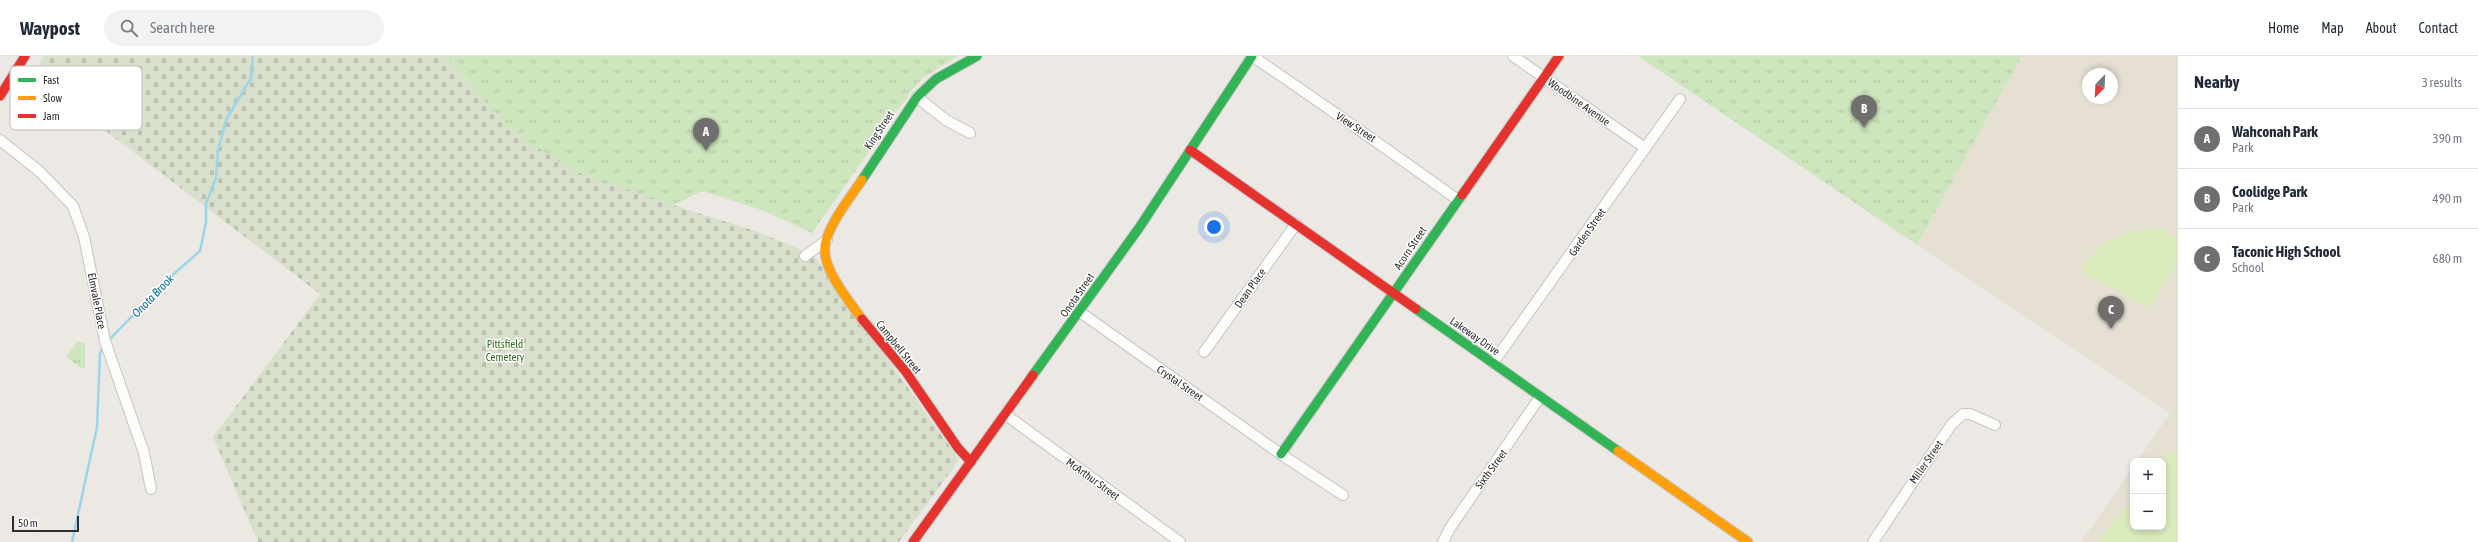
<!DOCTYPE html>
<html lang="en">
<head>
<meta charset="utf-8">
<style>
	body { margin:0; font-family:"Asap Condensed",sans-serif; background:#f2f2f3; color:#1f2937 }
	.controls { position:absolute; right:12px; bottom:12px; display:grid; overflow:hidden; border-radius:8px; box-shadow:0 2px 6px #0003 }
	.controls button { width:36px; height:36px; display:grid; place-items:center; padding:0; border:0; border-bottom:1px solid #e0e1e3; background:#fff; color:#1f2937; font:20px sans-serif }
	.compass { position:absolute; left:2082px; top:12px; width:36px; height:36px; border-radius:50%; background:#fff; box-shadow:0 2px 6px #0003; rotate:204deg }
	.scale { position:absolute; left:12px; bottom:10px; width:67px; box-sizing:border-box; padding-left:4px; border:2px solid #2e2e2e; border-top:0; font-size:11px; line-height:14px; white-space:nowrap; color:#2e2e2e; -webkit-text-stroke:3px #fff; paint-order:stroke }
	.you { position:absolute; left:1214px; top:171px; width:14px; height:14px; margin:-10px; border:3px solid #fff; border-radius:50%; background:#1a73e8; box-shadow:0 0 0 6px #1a73e833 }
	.badge { display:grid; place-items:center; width:26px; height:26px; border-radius:50%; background:#706f6e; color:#fff; font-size:13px; font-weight:700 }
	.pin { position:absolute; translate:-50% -33px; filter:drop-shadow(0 1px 2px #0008) }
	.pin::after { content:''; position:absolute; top:21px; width:14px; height:12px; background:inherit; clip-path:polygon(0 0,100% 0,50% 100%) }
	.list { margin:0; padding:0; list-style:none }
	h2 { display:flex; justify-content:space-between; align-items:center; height:52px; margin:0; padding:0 16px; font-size:17px }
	h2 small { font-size:13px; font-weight:400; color:#747a83 }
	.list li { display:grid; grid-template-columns:26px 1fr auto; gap:12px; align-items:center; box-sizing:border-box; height:60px; padding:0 16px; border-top:1px solid #e0e1e3 }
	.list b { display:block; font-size:15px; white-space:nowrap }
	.list p { margin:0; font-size:13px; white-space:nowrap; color:#747a83 }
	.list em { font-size:13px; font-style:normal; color:#747a83 }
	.icon { flex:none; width:22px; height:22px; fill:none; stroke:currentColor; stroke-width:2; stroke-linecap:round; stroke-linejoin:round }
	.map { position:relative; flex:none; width:2178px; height:486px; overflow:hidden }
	header { display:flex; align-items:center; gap:24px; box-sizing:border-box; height:56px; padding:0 20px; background:#fff; border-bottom:1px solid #e0e1e3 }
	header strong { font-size:19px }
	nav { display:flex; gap:22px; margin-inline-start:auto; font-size:14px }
	.search { width:280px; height:36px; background:#f2f2f3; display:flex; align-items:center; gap:10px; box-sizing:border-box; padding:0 14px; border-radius:22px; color:#747a83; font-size:15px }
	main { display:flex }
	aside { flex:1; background:#fff }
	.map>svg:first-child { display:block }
	.education { fill:#e6e0d3; fill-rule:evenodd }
	.cemetery { fill:url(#cemetery-stones) }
	.park { fill:url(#park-tufts) }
	.pitch { fill:#d9eabb }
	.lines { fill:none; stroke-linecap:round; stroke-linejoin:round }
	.stream { stroke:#99d6ec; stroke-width:2.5 }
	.street-casing { stroke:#c5c4c5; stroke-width:12 }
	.fast-casing { stroke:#c5c4c5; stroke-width:11 }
	.slow-casing { stroke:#c5c4c5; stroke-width:11 }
	.jam-casing { stroke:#c5c4c5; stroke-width:11 }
	.street { stroke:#fcfcfb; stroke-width:10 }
	.fast { stroke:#30b455; stroke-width:9 }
	.slow { stroke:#ff9f0a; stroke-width:9 }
	.jam { stroke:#e5322d; stroke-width:9 }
	.labels { text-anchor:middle; stroke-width:3; stroke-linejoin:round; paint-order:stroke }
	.street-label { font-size:11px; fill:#2e2e2e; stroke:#fff }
	.park-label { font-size:11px; fill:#2c6e1b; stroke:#fff }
	.water-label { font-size:12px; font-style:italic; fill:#0d6fa3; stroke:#fff }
	.key { fill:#fff; stroke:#c0c0c0; stroke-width:1 }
	.key-label { font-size:11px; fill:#2e2e2e }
</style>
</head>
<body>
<header>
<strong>Waypost</strong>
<div class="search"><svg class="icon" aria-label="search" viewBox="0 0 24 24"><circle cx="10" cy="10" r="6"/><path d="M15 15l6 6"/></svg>Search here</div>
<nav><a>Home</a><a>Map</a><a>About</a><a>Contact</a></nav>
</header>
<main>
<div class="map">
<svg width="2178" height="486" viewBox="0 0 2178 486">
	<defs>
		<pattern id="cemetery-stones" width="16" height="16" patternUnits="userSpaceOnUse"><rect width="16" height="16" fill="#d8e0cc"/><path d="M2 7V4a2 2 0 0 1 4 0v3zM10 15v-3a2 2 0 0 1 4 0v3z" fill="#bac0b0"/></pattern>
		<pattern id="park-tufts" width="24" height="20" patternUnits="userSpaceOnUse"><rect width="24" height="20" fill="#cee6be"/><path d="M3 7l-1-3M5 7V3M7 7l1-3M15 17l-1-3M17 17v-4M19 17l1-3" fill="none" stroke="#b1c6a4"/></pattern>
	</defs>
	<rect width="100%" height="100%" fill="#ece8e4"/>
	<path class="education" d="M2022,0H2178V486H2081L2133,411V471H2163V405H2137L2170,357L1917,189ZM2088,18H2112V42H2088Z"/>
	<path class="cemetery" d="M44,0H446L510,74L673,149L755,175L814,199L959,404L899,486H258L213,381L320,238L32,19Z"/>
	<g class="park">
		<path d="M446,0H958L923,22L912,34L812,177L762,154L702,135L673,149L576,116L510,74Z"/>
		<path d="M1638,0H2022L1917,189Z"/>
		<path d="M77,286L85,287V311L82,313L66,301Z"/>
	</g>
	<g class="pitch">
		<path d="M2162,172L2178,184V206L2152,247L2146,251L2080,215C2106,179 2119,177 2162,172Z"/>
		<path d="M2178,393V486H2098L2133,441V471H2163V405H2161L2165,400Z"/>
	</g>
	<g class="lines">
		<g class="stream">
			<path d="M108,285L169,222L200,195L206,166V148L216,122L218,94L226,64L251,22L253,0"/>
			<path d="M72,486L97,371L100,297L104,291"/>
		</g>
		<g class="street-casing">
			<g id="street">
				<path d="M1252,0C1321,47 1390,95 1458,144"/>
				<path d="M1513,0L1645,92"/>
				<path d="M917,41L946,64L970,77"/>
				<path d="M0,84L39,115L73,150L84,181L105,285L144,397L151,433"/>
				<path d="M805,200L827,184"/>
				<path d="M1080,256L1285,401L1343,439"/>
				<path d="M1204,296L1296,168"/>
				<path d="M1493,307L1680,43"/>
				<path d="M1006,359L1180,486"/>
				<path d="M1443,486L1450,472L1540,341"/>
				<path d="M1873,486L1951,369L1963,358H1970L1995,369"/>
			</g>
		</g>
		<g class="fast-casing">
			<g id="fast">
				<path d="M862,124L917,41L936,23L977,0"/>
				<path d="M1416,253L1618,395"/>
				<path d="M1033,319L1139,172L1252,0"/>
				<path d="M1281,398L1462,139"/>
			</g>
		</g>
		<g class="slow-casing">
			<g id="slow">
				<path d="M862,263C849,245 822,213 825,190C828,169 850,142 862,124"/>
				<path d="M1618,395L1748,486"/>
			</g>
		</g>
		<g class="jam-casing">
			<g id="jam">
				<path d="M0,40L25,0"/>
				<path d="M1190,94L1416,253"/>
				<path d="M1462,139L1559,0"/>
				<path d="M862,263L906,316L958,392L971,406"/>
				<path d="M913,486L1033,319"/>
			</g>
		</g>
		<use href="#street" class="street"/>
		<use href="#fast" class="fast"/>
		<use href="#slow" class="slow"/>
		<use href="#jam" class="jam"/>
	</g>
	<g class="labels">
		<g class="street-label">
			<text transform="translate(1579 46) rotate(35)" y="4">Woodbine Avenue</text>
			<text transform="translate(1356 71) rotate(33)" y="4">View Street</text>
			<text transform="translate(879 74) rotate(-56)" y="4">King Street</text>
			<text transform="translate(1587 176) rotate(-55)" y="4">Garden Street</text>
			<text transform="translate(1410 192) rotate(-56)" y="4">Acorn Street</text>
			<text transform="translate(1250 232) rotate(-55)" y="4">Dean Place</text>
			<text transform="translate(1077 239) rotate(-55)" y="4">Onota Street</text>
			<text transform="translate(97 245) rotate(79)" y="4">Elmvale Place</text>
			<text transform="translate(1475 280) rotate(35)" y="4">Lakeway Drive</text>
			<text transform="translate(899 291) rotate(51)" y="4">Campbell Street</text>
			<text transform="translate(1180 327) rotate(35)" y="4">Crystal Street</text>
			<text transform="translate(1926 406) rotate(-55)" y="4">Miller Street</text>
			<text transform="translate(1491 413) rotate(-54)" y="4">Sixth Street</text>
			<text transform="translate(1093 423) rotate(36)" y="4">McArthur Street</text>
		</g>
		<g class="park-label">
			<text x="505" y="292">Pittsfield<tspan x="505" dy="13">Cemetery</tspan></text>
		</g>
		<g class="water-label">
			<text transform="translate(153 240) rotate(-46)" y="4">Onota Brook</text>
		</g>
	</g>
	<rect x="10" y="10" width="132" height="64" rx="6" class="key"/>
	<rect x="18" y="22" width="18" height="4" fill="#30b455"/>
	<rect x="18" y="40" width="18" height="4" fill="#ff9f0a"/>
	<rect x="18" y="58" width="18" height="4" fill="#e5322d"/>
	<g class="key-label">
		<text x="43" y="28">Fast</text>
		<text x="43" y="46">Slow</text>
		<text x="43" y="64">Jam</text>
	</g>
</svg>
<div class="controls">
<button>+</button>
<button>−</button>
</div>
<svg class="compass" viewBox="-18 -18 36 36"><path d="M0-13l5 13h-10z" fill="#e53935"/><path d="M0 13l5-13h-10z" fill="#747a83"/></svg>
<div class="scale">50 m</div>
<div class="you"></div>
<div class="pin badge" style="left:706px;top:95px">A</div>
<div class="pin badge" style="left:1864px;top:72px">B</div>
<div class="pin badge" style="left:2111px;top:273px">C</div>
</div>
<aside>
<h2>Nearby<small>3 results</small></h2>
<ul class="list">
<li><span class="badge">A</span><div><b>Wahconah Park</b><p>Park</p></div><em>390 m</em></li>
<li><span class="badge">B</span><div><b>Coolidge Park</b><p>Park</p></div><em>490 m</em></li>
<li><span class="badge">C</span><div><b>Taconic High School</b><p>School</p></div><em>680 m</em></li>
</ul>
</aside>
</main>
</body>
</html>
